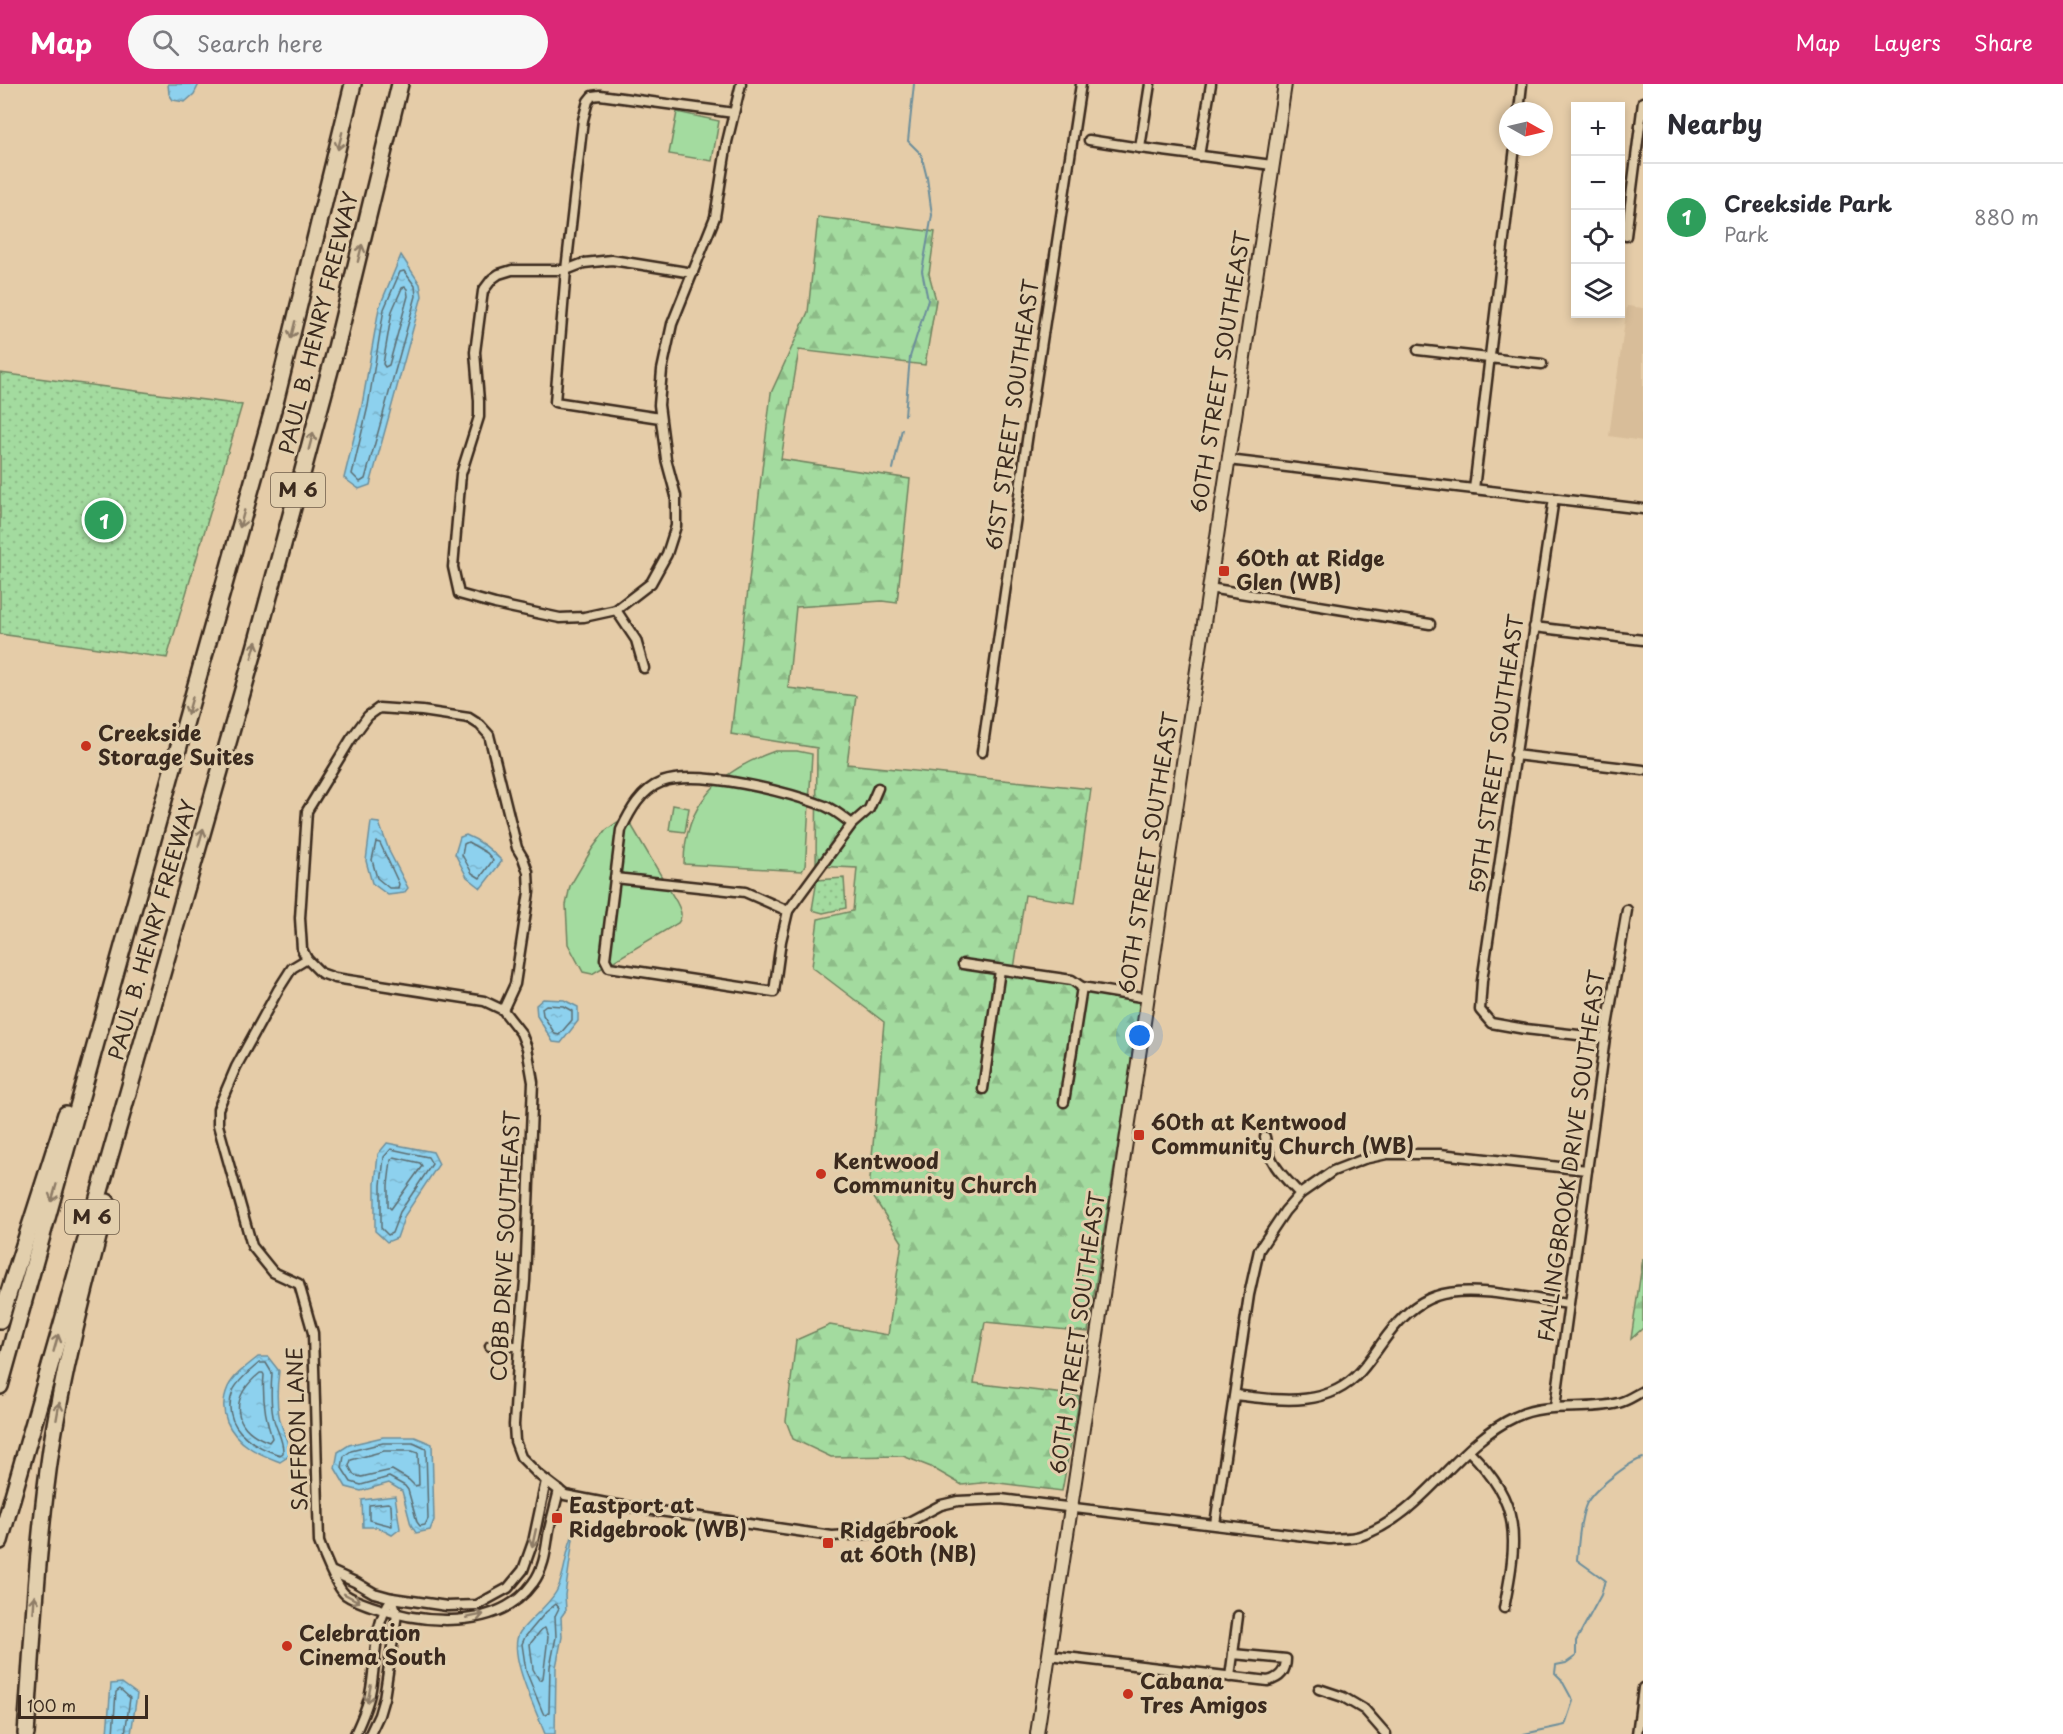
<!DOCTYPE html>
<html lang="en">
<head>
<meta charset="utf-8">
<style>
	body { margin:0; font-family:"Playpen Sans",sans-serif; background:#f7f7f7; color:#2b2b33 }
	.controls { position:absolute; right:18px; top:18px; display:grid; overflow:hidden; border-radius:0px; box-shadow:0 3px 9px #0003 }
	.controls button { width:54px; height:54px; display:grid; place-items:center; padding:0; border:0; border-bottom:2px solid #e1e1e2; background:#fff; color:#2b2b33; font:30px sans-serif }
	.compass { position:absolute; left:1499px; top:18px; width:54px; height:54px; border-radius:50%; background:#fff; box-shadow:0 3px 9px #0003; rotate:98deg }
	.scale { position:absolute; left:18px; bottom:15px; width:130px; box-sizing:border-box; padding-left:6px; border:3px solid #3b2a1e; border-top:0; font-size:16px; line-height:21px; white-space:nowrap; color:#3b2a1e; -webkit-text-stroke:4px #e2cfad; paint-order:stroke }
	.you { position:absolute; left:1140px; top:952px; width:21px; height:21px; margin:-15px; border:4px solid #fff; border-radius:50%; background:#1a73e8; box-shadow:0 0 0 9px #1a73e833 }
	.badge { display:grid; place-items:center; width:39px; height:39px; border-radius:50%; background:#db2777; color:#fff; font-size:20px; font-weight:700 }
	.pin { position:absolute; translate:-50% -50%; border:3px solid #fff; box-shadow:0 2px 6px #0006 }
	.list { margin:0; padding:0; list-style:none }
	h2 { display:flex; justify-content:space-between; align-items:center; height:78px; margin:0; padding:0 24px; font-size:26px }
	h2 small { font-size:20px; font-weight:400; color:#7c7c81 }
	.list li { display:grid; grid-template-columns:39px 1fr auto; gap:18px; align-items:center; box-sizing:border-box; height:108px; padding:0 24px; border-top:2px solid #e1e1e2 }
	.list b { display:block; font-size:22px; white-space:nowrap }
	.list p { margin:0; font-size:20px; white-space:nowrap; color:#7c7c81 }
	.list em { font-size:20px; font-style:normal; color:#7c7c81 }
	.icon { flex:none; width:33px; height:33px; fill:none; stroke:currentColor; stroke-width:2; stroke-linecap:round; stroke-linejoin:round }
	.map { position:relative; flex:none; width:1643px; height:1650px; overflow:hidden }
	header { display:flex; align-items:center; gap:36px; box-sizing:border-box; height:84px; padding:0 30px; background:#db2777; color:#fff }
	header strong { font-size:28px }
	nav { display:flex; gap:33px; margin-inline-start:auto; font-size:21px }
	.search { width:420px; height:54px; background:#f7f7f7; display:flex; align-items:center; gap:15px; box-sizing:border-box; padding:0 21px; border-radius:33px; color:#7c7c81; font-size:22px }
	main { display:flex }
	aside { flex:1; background:#fff }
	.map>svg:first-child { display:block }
	.built { fill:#d8bd99 }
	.green { fill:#a3db9f; stroke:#6f825e; stroke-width:1.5 }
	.forest { fill:url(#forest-firs); stroke:#6f825e; stroke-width:1.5 }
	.park { fill:url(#park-dots); stroke:#6f825e; stroke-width:1.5 }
	.water { fill:url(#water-ripples); stroke:#6c8e9b; stroke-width:1.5 }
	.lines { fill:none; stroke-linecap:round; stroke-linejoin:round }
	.shore { stroke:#5c6d71; stroke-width:1.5 }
	.stream { stroke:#6c8e9b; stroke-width:2 }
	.street-casing { stroke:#3b2a1e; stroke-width:13 }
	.secondary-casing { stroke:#3b2a1e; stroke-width:16 }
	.highway-casing { stroke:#3b2a1e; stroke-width:20 }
	.street { stroke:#e2cfad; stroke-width:8 }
	.secondary { stroke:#e2cfad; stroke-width:12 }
	.highway { stroke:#e2cfad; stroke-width:15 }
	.oneway { stroke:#8e7c66 }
	.poi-dot { fill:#c8321e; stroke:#e2cfad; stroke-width:2 }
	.labels { text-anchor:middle; stroke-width:6; stroke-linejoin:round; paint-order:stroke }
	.shield { fill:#e2cfad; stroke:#6d5c49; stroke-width:1.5 }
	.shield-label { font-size:20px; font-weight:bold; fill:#3b2a1e }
	.street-label { font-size:21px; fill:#3b2a1e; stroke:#e2cfad }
	.poi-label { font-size:21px; font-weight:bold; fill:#3b2a1e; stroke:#e2cfad; text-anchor:start }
</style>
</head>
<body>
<header>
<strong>Map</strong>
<div class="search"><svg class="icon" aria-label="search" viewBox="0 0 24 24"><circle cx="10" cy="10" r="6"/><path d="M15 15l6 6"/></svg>Search here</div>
<nav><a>Map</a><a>Layers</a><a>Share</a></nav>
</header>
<main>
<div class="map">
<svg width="1643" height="1650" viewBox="0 0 1643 1650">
	<defs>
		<pattern id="forest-firs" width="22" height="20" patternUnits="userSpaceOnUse" patternTransform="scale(1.5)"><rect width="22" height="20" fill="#a3db9f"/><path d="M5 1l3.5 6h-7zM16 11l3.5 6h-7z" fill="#8dbc88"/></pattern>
		<pattern id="park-dots" width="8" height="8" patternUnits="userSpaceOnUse" patternTransform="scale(1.5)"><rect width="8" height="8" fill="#a3db9f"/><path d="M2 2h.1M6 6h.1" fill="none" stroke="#8dbc88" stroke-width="1.8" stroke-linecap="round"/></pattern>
		<pattern id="water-ripples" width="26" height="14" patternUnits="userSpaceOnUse" patternTransform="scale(1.5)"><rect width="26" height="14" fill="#8dd1ee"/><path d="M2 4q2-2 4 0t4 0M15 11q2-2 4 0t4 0" fill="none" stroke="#7bb4cc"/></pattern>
	</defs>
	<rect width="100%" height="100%" fill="#e5cca8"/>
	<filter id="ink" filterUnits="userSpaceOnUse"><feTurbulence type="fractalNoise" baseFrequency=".0167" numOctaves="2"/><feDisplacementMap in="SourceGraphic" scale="12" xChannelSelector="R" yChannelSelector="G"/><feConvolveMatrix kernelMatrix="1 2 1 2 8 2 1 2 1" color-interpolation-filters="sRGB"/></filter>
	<g filter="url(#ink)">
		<path class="built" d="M1627,222L1643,224V357L1609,352Z"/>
		<g class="green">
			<path d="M677,28L719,37L712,77L669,70Z"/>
			<path d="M775,667H797L812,670L806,770L805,782L802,787L684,780C684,719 721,686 775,667Z"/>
			<path d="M673,721L689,724L685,748L669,746Z"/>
			<path d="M626,732L676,817C680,825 684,831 678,839L592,890L583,888L568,860L566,821L570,802L592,765L606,746Z"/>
		</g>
		<g class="forest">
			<path d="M818,133L935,148L929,190L936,216L925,281L799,266L781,375L910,395L897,519L882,517L796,523L788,604L856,612L847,680L1091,705L1075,819L1025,811L1013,892L1142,909L1088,1248L985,1238L974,1299L1080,1312L1062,1407L991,1398L962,1401L931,1383L903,1372L831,1373L793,1355L786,1337L796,1256L830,1241L888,1251L902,1158L869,1106L884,938L812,883L818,835L853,827L857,784L816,782L817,664L731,650L771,309L808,228Z"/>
			<path d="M1643,1174V1244L1631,1255Z"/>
		</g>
		<g class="park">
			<path d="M0,289L242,321L167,574L0,550Z"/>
			<path d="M844,794L846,824L823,829L812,826L817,796Z"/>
		</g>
		<g class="water">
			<path d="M168,0H199L194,10L185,18L173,16L169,10Z"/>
			<path d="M401,171L420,200L422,212L370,401L359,405L344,394L362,321L379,224Z"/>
			<path d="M371,738L379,739L390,769L408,804L404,809L388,811L372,799L366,777Z"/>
			<path d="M466,751C481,757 491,765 502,777L481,804L467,793L455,770L460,753Z"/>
			<path d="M543,915L564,916L578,923V937L561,959L553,958L537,932L536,921Z"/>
			<path d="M387,1059L433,1068L439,1080L405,1131L397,1154L387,1158L375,1147V1100L378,1070Z"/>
			<path d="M258,1273H268L279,1287C277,1302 276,1316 279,1331C281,1346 290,1357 289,1372L280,1378C270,1374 259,1370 250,1364C229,1350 217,1328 228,1303C234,1291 248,1281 258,1273Z"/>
			<path d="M383,1353H415L432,1360L434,1436L430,1446L416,1449L411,1441L402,1407L389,1399L361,1407L346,1403L335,1384L338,1368L349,1361Z"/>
			<path d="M395,1412L400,1445L392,1451L377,1443H363L362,1416Z"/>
			<path d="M574,1448L565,1511L566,1526L561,1533L562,1553L556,1583L555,1650H545C537,1628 506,1568 520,1548C529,1536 551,1519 557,1506C566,1488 565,1467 574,1448Z"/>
			<path d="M122,1599L137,1610L131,1650H107L111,1600Z"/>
		</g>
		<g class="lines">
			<g class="shore">
				<path d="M404,187L415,202L416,212L365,395L360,398L352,390L368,322L384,225L400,188Z"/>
				<path d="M405,203L407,205L408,212L389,281L385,283L383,280L392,227L402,204Z"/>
				<path d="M376,758L380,759L399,800L398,804H389L377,794L372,776Z"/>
				<path d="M468,758L487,769L493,776L480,794L472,789L462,771L464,760Z"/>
				<path d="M546,921L563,922L572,927V936L559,951L555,950L543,931L542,924Z"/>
				<path d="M391,1065L428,1073L432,1080L400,1128L392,1149L388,1151L381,1144V1101L384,1073Z"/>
				<path d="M394,1073L420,1079L422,1082L391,1125L388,1122V1101L391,1076Z"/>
				<path d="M259,1279H266L272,1289C271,1303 270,1317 273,1332C275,1344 284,1356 283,1369L280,1371C251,1362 220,1341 233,1307C238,1296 250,1287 259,1279Z"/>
				<path d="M260,1289H263L264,1291C262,1313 265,1333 272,1354L269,1358C231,1344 229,1314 260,1289Z"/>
				<path d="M383,1359H413L426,1365L428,1435L425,1441L420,1442L417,1438L408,1406L405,1402L389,1393L361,1401L351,1398L342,1384L344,1372L351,1367Z"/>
				<path d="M384,1367H412L418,1369L419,1401L415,1402L409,1396L392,1386L361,1393L354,1391L349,1382L351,1376Z"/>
				<path d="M388,1419L391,1421L392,1442L369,1436V1421Z"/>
				<path d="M556,1520L559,1524L555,1532L556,1553L550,1583L549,1628L546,1631L543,1629L526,1587L522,1560L525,1553L546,1528Z"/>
				<path d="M545,1544L548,1553L543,1594L539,1596L533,1585L530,1560L542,1545Z"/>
				<path d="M113,1650L116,1608L120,1605L130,1614L125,1650"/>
			</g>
			<g class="stream">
				<path d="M905,331L910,273L928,216L922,187L932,131L927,94L921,70L908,57L914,0"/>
				<path d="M893,385L902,345"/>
				<path d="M1524,1650L1565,1641L1573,1617L1561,1595L1555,1589L1556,1581L1566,1579L1576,1572V1557L1601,1511L1605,1496L1577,1476C1578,1461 1580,1429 1588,1417C1596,1404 1629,1378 1643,1374"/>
			</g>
			<g class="street-casing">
				<g id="street">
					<path d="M1519,27L1522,0"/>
					<path d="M1089,56L1140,64L1272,81"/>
					<path d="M1140,64L1150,0"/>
					<path d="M1199,72L1211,0"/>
					<path d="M1626,152L1643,18"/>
					<path d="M693,189L612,176L584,179L566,186H512L499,190L492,195L483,207L475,268L479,317V333L461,390L453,483L459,510L495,520L560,534L584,533L616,526L651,499L667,470L676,442V412L666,375L659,321L662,286L672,240L715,133L727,58L741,0"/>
					<path d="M1418,266L1542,280"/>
					<path d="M660,334L555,318L566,186L583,36L588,17L592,12L600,11L734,29"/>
					<path d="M1228,376L1643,425"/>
					<path d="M1474,405L1515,63"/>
					<path d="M1554,414L1482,897L1480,926L1491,939L1525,945L1605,954"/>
					<path d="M1209,504L1430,540"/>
					<path d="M616,526L636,556L644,584"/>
					<path d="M1534,543L1643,556"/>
					<path d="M982,668L1027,356L1081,0"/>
					<path d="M1515,671L1643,686"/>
					<path d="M852,740C844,734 835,726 825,722C787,708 700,685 662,698C641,706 630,727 621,746L605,875L609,883L774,908L781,857L788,827L852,740L869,725L878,704"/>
					<path d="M615,794L745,808L788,827"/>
					<path d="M307,875L292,884L278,906L236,983L218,1025V1041L252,1162L273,1188L299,1200L313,1249L319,1458C323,1469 337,1505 346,1511C353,1516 363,1519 371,1522C421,1540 498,1548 533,1499C545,1483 546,1464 549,1446C552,1433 556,1419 559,1406"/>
					<path d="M963,880L1072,896L1082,903L1147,914"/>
					<path d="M503,926L515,900L529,808L528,788L523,774L517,764L489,651L480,641L469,634L422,627L379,624L368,632L351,655L307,727L300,834L302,865L307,875L321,889L335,894L484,917L503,926L521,949L527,964L533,998L525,1197L519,1262L514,1341L515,1357L521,1373L539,1391L565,1411L611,1420L832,1452L881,1449L907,1439L941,1421L958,1417L1001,1415L1329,1455C1339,1454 1351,1455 1360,1452C1424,1431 1455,1361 1515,1333C1547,1317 1586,1328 1618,1319C1627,1317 1635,1311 1643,1307"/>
					<path d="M983,1005L1000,886"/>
					<path d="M1064,1018L1082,903"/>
					<path d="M1265,1053C1269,1080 1282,1091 1300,1110"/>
					<path d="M490,1262H519"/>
					<path d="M1235,1311C1278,1316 1327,1325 1360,1288C1370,1277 1378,1264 1387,1252C1400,1235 1415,1219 1436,1212C1469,1200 1532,1215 1568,1220"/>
					<path d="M1555,1323L1605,954L1627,826"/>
					<path d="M1469,1367C1522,1420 1518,1454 1504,1524"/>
					<path d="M1215,1440L1249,1211L1259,1166L1285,1127L1300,1110L1333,1087L1364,1075L1387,1070H1440L1587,1086"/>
					<path d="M333,1488L355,1498L374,1509L392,1514L447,1522L477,1521L508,1504L523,1486L533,1458L546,1397"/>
					<path d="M1049,1571L1268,1597C1280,1594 1286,1587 1286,1575L1233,1570"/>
					<path d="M1230,1593L1238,1532"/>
					<path d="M1319,1605L1343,1613L1365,1626L1386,1650"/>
					<path d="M355,1650C361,1637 367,1624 370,1610C377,1577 372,1542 392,1514"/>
					<path d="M370,1650L379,1631L384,1614L397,1530L392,1514"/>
					<path d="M1637,1650L1643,1604"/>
				</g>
			</g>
			<g class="secondary-casing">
				<path id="secondary" d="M1037,1650L1285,0"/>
			</g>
			<g class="highway-casing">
				<g id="highway">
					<path d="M0,1236L66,1030"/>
					<path d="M0,1302L276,315L353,0"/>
					<path d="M0,1457L257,557L336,264L400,0"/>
					<path d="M26,1650C33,1555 37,1460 51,1365C64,1281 86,1200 107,1118"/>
				</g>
			</g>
			<use href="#street" class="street"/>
			<use href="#secondary" class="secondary"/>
			<use href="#highway" class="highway"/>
		</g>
		<defs><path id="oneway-shaft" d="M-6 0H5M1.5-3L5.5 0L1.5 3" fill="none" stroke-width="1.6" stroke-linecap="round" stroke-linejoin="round" transform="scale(1.5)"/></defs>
		<g class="oneway">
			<use href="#oneway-shaft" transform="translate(340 57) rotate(104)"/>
			<use href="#oneway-shaft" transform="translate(360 169) rotate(-76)"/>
			<use href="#oneway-shaft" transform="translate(293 246) rotate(104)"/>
			<use href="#oneway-shaft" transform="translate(311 357) rotate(-75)"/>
			<use href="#oneway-shaft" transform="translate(242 435) rotate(105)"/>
			<use href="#oneway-shaft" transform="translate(254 566) rotate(-74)"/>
			<use href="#oneway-shaft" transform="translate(190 622) rotate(106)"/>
			<use href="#oneway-shaft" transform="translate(201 753) rotate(-74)"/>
			<use href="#oneway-shaft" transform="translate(54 1109) rotate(106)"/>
			<use href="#oneway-shaft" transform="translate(56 1259) rotate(-74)"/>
			<use href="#oneway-shaft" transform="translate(58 1327) rotate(-80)"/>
			<use href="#oneway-shaft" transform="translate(534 1454) rotate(102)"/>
			<use href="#oneway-shaft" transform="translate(352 1514) rotate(28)"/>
			<use href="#oneway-shaft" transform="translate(34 1520) rotate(-86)"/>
			<use href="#oneway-shaft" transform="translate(475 1532) rotate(-11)"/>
			<use href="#oneway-shaft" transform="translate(369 1610) rotate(101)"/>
		</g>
	</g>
	<g class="poi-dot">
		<rect x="1218" y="481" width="12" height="12" rx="3"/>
		<circle cx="86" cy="662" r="6"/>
		<rect x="1133" y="1045" width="12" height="12" rx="3"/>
		<circle cx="821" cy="1090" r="6"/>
		<rect x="551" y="1428" width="12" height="12" rx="3"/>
		<rect x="822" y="1453" width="12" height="12" rx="3"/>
		<circle cx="287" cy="1562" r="6"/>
		<circle cx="1128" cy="1610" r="6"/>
	</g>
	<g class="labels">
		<g class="shield">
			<rect x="271" y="389" width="54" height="34" rx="4.5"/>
			<rect x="65" y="1116" width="54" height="34" rx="4.5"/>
		</g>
		<g class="shield-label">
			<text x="298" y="413">M 6</text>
			<text x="92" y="1140">M 6</text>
		</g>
		<g class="street-label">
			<text transform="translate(319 239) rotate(-76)" y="7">PAUL B. HENRY FREEWAY</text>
			<text transform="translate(1221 288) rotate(-81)" y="7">60TH STREET SOUTHEAST</text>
			<text transform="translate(1013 331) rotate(-82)" y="7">61ST STREET SOUTHEAST</text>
			<text transform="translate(1497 670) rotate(-82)" y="7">59TH STREET SOUTHEAST</text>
			<text transform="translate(1149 769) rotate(-81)" y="7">60TH STREET SOUTHEAST</text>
			<text transform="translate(153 846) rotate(-74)" y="7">PAUL B. HENRY FREEWAY</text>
			<text transform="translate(1572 1072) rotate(-82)" y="7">FALLINGBROOK DRIVE SOUTHEAST</text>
			<text transform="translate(506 1162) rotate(-87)" y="7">COBB DRIVE SOUTHEAST</text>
			<text transform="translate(1078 1249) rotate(-82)" y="7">60TH STREET SOUTHEAST</text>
			<text transform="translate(298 1345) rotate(-92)" y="7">SAFFRON LANE</text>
		</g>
		<g class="poi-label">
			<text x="1236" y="482">60th at Ridge<tspan x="1236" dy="24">Glen (WB)</tspan></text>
			<text x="98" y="657">Creekside<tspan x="98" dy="24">Storage Suites</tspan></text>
			<text x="1151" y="1046">60th at Kentwood<tspan x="1151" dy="24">Community Church (WB)</tspan></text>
			<text x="833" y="1085">Kentwood<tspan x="833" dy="24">Community Church</tspan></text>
			<text x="569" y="1429">Eastport at<tspan x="569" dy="24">Ridgebrook (WB)</tspan></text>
			<text x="840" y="1454">Ridgebrook<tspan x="840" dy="24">at 60th (NB)</tspan></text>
			<text x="299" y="1557">Celebration<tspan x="299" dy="24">Cinema South</tspan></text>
			<text x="1140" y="1605">Cabana<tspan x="1140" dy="24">Tres Amigos</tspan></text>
		</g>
	</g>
</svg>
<div class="controls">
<button>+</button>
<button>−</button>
<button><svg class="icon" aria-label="locate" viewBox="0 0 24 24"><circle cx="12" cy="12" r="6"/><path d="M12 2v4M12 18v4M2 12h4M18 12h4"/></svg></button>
<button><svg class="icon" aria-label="layers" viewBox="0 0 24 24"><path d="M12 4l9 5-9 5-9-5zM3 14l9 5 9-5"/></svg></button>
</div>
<svg class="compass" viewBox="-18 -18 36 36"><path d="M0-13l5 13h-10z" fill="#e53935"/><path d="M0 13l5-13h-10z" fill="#7c7c81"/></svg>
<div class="scale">100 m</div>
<div class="you"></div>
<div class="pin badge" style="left:104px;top:436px;background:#2e9e5b">1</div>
</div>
<aside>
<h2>Nearby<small></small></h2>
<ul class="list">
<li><span class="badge" style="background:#2e9e5b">1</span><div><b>Creekside Park</b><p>Park</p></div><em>880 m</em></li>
</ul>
</aside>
</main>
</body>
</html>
